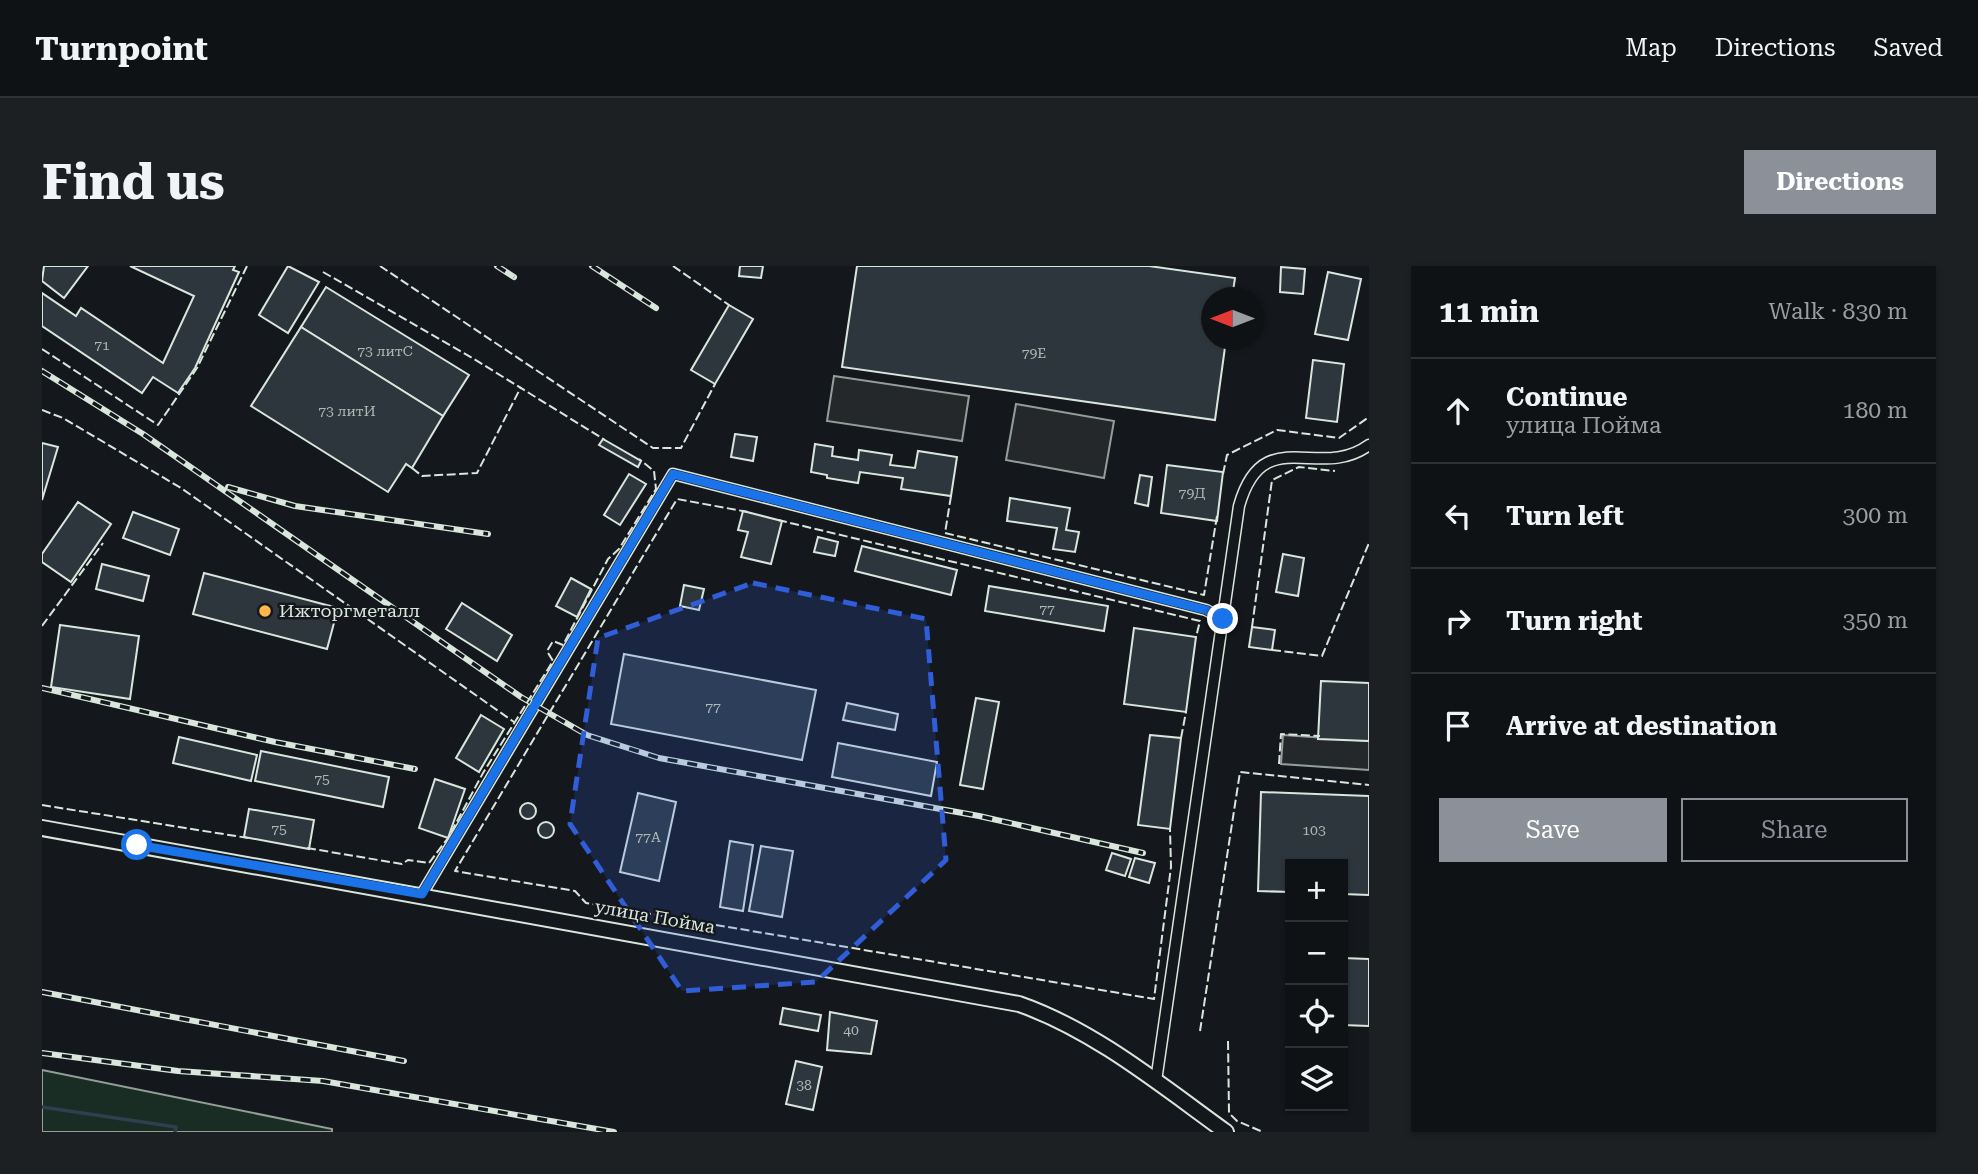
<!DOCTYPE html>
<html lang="en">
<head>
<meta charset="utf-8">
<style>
	body { margin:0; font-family:"Roboto Serif",serif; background:#1d2022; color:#f1f3f6 }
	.controls { position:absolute; right:21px; bottom:21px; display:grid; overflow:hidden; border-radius:0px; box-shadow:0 2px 5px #0004 }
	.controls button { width:63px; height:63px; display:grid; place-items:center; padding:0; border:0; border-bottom:2px solid #2f3234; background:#0f1215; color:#f1f3f6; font:35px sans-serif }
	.compass { position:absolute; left:1159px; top:21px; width:63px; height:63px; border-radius:50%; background:#0f1215; box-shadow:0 2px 5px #0004; rotate:270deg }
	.stop { position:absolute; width:21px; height:21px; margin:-16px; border:5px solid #1a73e8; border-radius:50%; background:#fff }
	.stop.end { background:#1a73e8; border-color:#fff; box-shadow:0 2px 7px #0008 }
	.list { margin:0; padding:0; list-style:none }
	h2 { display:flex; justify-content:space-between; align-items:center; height:91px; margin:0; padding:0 28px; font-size:30px }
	h2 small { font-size:23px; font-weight:400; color:#9b9ea0 }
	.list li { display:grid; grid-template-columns:46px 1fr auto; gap:21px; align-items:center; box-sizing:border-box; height:105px; padding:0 28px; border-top:2px solid #2f3234 }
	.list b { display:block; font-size:26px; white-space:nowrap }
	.list p { margin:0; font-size:23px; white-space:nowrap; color:#9b9ea0 }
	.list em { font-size:23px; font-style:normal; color:#9b9ea0 }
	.actions { display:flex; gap:14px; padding:21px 28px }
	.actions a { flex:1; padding:16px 0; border:2px solid #8c9099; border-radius:0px; text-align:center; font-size:24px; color:#8c9099 }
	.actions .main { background:#8c9099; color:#fff }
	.icon { flex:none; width:38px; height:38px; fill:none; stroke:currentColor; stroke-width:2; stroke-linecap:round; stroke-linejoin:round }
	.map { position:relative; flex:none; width:1327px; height:866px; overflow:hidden; border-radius:0px }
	header { display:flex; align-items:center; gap:42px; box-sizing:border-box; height:98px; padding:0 35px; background:#0f1215; border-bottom:2px solid #2f3234 }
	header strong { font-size:33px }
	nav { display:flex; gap:38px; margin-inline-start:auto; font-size:24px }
	.intro { display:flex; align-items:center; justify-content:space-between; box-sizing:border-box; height:168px; padding:0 42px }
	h1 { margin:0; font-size:49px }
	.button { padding:18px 32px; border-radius:0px; background:#8c9099; color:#fff; font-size:24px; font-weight:700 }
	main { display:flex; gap:42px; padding:0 42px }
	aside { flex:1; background:#0f1215; border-radius:0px; box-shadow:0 2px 5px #0004 }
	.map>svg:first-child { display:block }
	.green { fill:#1a2d24; stroke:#939e99; stroke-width:2 }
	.parking { fill:#24282b; stroke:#939e99; stroke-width:2 }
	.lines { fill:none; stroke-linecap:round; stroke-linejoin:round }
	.stream { stroke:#2f3f4d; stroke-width:3.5 }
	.building { fill:#2c363c; stroke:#d8e6dc; stroke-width:2 }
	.minor-casing { stroke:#d8e6dc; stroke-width:13 }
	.secondary-casing { stroke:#d8e6dc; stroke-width:18 }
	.minor { stroke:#14181c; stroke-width:10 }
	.secondary { stroke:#14181c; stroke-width:14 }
	.rail-casing { stroke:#d8e6dc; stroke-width:6 }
	.rail { stroke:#14181c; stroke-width:3.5; stroke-dasharray:10; stroke-linecap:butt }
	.fence { stroke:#d8e6dc; stroke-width:2; stroke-dasharray:9 3.5; stroke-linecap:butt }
	.route { stroke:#1a73e8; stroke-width:9 }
	.marked { fill:#305dd8; fill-opacity:0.2; stroke:#305dd8; stroke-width:5; stroke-dasharray:14 9; stroke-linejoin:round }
	.poi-dot { fill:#ffb74d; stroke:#14181c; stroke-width:2.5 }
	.labels { text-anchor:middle; stroke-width:5; stroke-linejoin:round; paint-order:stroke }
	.number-label { font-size:14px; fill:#adbab4 }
	.poi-label { font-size:18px; fill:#d8e6dc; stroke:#14181c; text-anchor:start }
	.street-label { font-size:18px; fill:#d8e6dc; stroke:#14181c }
</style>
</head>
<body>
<header>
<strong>Turnpoint</strong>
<nav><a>Map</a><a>Directions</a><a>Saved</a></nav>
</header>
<div class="intro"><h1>Find us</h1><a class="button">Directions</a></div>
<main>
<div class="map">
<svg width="1327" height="866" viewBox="0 0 1327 866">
	<rect width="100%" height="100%" fill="#14181c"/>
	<path class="green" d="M0,804L290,863V866H0Z"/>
	<g class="parking">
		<path d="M792,110L927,130L920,175L785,155Z"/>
		<path d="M974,138L1072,155L1062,212L964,194Z"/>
		<path d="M1241,469L1327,475V504L1239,498Z"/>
	</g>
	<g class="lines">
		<path class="stream" d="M0,841L134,861L133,866"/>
	</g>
	<g class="building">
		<path d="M2,0H46L22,32L0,15Z"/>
		<path d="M88,0H193L191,4L197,6L153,102L136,127L111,111L100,127L0,60V27L34,50L39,42L121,97L152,30Z"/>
		<path d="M246,0L277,16L246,67L217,49Z"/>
		<path d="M698,0H721L719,12L697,10Z"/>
		<path d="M815,0H1107L1193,12L1190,32H1170V74H1184L1173,154L800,101Z"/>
		<path d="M1239,1L1263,3L1261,28L1238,26Z"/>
		<path d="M1286,6L1319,13L1306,74L1273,68Z"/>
		<path d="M284,21L427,109L401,150L259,61Z"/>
		<path d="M687,39L711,53L673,118L649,104Z"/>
		<path d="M259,61L401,150L370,202L364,198L346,226L209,140Z"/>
		<path d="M1271,94L1302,98L1295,156L1264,152Z"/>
		<path d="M693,168L715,171L711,195L689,191Z"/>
		<path d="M561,173L599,195L596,201L557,179Z"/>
		<path d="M0,177L16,181L0,234Z"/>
		<path d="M773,178L791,181L790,190L816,194L817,184L850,189L848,199L873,202L876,185L915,191L909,230L859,223L861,212L818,206L816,217L785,212V209L769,206Z"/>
		<path d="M1125,199L1181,206L1175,255L1119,247Z"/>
		<path d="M587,208L604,218L578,259L562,249Z"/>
		<path d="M1098,209L1110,211L1106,240L1093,237Z"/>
		<path d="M968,232L1028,242L1024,264L1037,266L1033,286L1011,283L1015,262L965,255Z"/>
		<path d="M36,236L69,258L29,316L0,296V288Z"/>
		<path d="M701,245L740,255L729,298L699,291L706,266L696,264Z"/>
		<path d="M91,246L137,263L128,289L81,272Z"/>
		<path d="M776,271L796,276L793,290L772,286Z"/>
		<path d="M820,280L915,304L909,329L813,305Z"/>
		<path d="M1241,288L1262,292L1256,330L1234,326Z"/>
		<path d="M60,298L107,310L101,335L54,323Z"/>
		<path d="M162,307L296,342L285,383L151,348Z"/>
		<path d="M529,312L549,323L535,351L514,340Z"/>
		<path d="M642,319L662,323L657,344L638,340Z"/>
		<path d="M947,320L1066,340L1062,365L943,345Z"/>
		<path d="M420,337L470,369L455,395L404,363Z"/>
		<path d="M18,359L97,370L88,433L9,421Z"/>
		<path d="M1210,361L1233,364L1230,384L1207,381Z"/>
		<path d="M1092,362L1154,371L1144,446L1082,438Z"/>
		<path d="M582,388L774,424L760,494L569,458Z"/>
		<path d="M1279,415L1327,417V475L1276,473Z"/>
		<path d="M934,432L957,436L941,523L918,519Z"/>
		<path d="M805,437L856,448L853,464L801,454Z"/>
		<path d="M439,449L462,463L437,506L414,492Z"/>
		<path d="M1108,469L1139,472L1128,563L1096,559Z"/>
		<path d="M137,471L215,489L209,515L131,497Z"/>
		<path d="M796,477L895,496L889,530L790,511Z"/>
		<path d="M219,485L347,511L341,541L213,515Z"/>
		<path d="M393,513L423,523L406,572L377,562Z"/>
		<path d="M1219,526L1327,530V629L1301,628V598H1248V626L1216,625Z"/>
		<path d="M596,527L634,536L617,615L578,606Z"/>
		<circle cx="486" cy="545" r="8"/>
		<path d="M207,543L272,554L267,583L202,571Z"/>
		<circle cx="504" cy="564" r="8"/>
		<path d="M688,575L711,579L701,645L678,641Z"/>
		<path d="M719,580L751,585L740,651L707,645Z"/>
		<path d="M1070,587L1089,593L1083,610L1064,604Z"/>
		<path d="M1093,592L1113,597L1107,617L1087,611Z"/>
		<path d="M1301,692L1327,693V760L1301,759Z"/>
		<path d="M741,742L779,749L776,765L738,758Z"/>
		<path d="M788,746L835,755L829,788L785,784Z"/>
		<path d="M754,795L780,801L771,844L744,838Z"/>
	</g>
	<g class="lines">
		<g class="minor-casing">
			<g id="minor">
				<path d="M380,628L631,208L1164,344L1181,353"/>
				<path d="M1114,815L1197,240C1221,155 1277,216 1327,179"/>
			</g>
		</g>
		<g class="secondary-casing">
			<path id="secondary" d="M0,562L977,738C1052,764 1120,820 1184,866"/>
		</g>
		<use href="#minor" class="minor"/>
		<use href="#secondary" class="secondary"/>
		<g class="rail-casing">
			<g id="rail">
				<path d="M455,0L472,11"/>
				<path d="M550,0L614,42"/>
				<path d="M0,105L101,168L479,431L545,469L617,492L937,550L1101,587"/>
				<path d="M186,221L253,240L446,268"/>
				<path d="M0,422L233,476L373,503"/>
				<path d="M0,726L362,795"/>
				<path d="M0,787L136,805L281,815L572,866"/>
			</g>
		</g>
		<use href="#rail" class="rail"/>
		<g class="fence">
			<path d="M338,0L611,182H639L673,118"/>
			<path d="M631,0L687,39"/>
			<path d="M281,6L432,93L563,174"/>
			<path d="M0,83L116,159L155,102L205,0"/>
			<path d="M0,144L21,152L139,222L472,456"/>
			<path d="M370,202L380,210L435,207L479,121"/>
			<path d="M1181,208L1185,189L1235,164L1297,172L1327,151"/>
			<path d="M909,230L903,267L1162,329L1175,250"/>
			<path d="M706,246L635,233L413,605L533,625L544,637L1112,733L1129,601L1128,563"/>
			<path d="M736,254L1158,355L1154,371"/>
			<path d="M0,360L61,277"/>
			<path d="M1210,361L1230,214L1257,201L1293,205"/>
			<path d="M1230,384L1280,390L1327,277"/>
			<path d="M1139,472L1144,446"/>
			<path d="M1237,498L1239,468L1278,470"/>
			<path d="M0,539L206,572"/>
			<path d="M265,582L360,598L366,594L387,597L406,572L441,507L511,395L505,385L511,375L521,379L566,293L577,283L614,223L612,205L597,193"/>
			<path d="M1158,765L1198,506L1327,519"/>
			<path d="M1186,775L1187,847L1195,855L1221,866"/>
		</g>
	</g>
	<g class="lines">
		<path class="route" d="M95,579L380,628L631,208L1164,344L1181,353"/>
	</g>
	<path class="marked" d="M711,317L884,353L904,594L774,716L640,725L528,558L556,372Z"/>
	<circle class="poi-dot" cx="223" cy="345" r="7"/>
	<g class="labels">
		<g class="number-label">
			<text x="60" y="84">71</text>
			<text x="343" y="90">73 литС</text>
			<text x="992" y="92">79Е</text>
			<text x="305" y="150">73 литИ</text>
			<text x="1150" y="232">79Д</text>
			<text x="1005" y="348">77</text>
			<text x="671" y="446">77</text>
			<text x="280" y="518">75</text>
			<text x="237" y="568">75</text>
			<text x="1272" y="569">103</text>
			<text x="606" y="576">77А</text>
			<text x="809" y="769">40</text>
			<text x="762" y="824">38</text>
		</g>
		<g class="poi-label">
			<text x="237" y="351">Ижторгметалл</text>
		</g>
		<g class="street-label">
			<text transform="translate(613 651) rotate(10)" y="6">улица Пойма</text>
		</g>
	</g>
</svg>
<div class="controls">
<button>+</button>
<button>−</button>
<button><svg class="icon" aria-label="locate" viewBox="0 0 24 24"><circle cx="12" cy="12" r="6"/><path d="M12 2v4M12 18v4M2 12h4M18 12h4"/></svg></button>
<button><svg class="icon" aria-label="layers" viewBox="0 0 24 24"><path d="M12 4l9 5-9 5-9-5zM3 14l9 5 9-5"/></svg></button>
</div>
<svg class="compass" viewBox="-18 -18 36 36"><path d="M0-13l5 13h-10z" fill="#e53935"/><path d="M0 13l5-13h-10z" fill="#9b9ea0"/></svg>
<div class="stop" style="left:95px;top:579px"></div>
<div class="stop end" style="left:1181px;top:353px"></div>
</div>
<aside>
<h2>11 min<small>Walk · 830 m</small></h2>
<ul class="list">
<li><svg class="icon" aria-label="ahead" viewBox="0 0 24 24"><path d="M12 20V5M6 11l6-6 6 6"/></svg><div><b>Continue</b><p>улица Пойма</p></div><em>180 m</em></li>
<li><svg class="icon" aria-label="left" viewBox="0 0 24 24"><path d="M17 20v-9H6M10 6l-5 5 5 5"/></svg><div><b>Turn left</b></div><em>300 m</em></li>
<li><svg class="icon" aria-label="right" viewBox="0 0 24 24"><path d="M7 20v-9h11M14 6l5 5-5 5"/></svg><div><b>Turn right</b></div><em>350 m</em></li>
<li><svg class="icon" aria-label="arrive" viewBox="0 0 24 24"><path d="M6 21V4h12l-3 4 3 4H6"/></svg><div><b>Arrive at destination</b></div></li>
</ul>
<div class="actions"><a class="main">Save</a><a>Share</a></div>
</aside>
</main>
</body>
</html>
